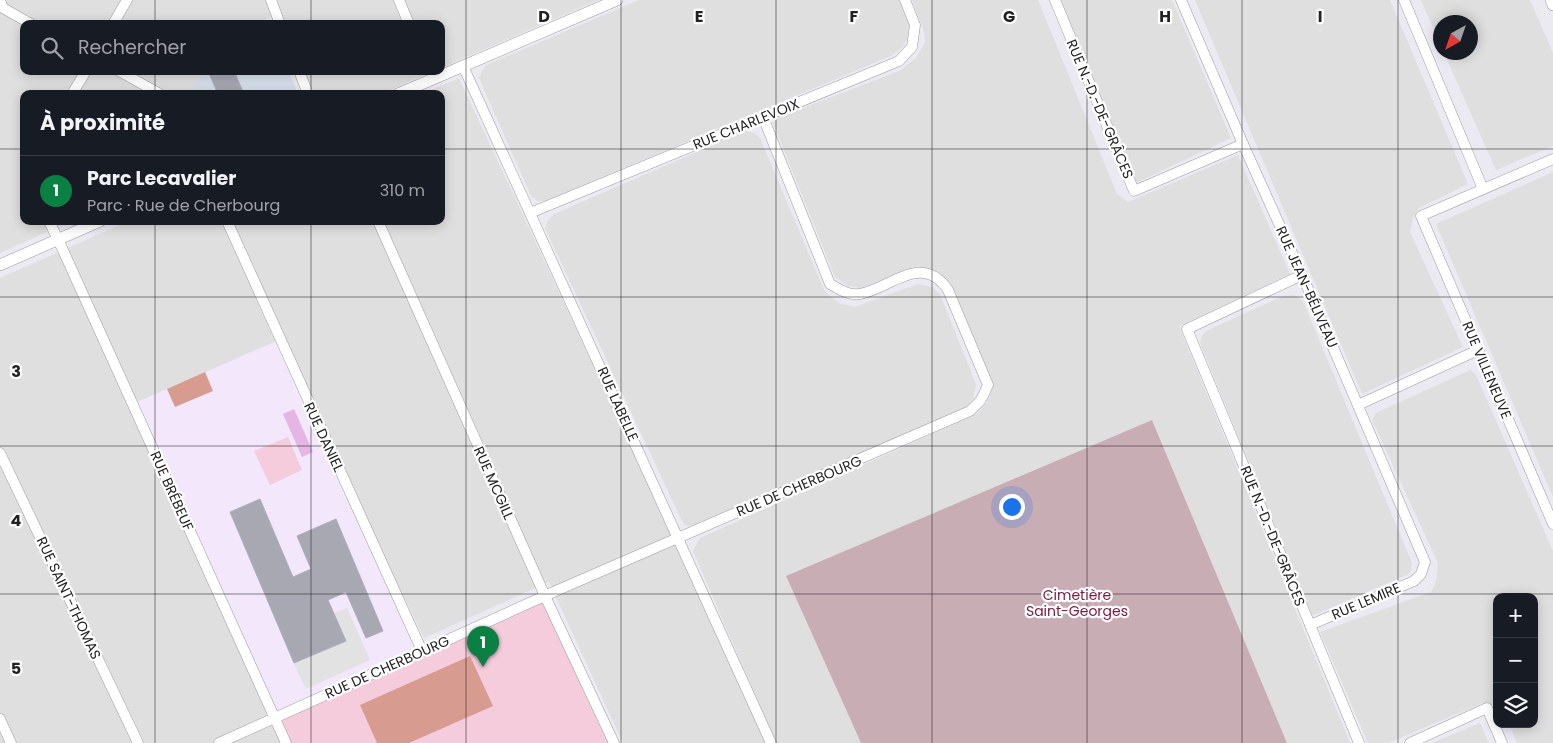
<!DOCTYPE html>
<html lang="fr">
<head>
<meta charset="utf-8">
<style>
	body { margin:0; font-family:Poppins,sans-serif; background:#20242c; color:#f1f3f6 }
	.controls { position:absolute; right:15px; bottom:15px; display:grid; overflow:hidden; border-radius:10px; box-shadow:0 2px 12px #0003 }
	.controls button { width:45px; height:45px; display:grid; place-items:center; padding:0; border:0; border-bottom:1px solid #363941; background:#171b24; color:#f1f3f6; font:25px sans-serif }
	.compass { position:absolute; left:1433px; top:15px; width:45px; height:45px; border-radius:50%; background:#171b24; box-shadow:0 2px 12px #0003; rotate:220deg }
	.you { position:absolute; left:1011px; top:506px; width:18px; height:18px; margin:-12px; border:4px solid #fff; border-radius:50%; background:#1a73e8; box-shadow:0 0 0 8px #1a73e833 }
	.badge { display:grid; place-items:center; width:32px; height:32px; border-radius:50%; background:#0b8043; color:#fff; font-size:16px; font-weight:700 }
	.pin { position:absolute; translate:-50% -41px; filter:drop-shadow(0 1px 2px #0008) }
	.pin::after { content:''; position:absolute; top:26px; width:18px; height:15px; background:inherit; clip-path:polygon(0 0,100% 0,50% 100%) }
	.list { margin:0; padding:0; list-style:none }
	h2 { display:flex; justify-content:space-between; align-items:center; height:65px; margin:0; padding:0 20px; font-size:21px }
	h2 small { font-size:16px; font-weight:400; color:#9ea1a6 }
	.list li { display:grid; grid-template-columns:32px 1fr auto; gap:15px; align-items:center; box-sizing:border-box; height:70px; padding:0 20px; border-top:1px solid #363941 }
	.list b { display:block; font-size:19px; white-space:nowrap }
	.list p { margin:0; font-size:16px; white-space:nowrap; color:#9ea1a6 }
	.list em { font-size:16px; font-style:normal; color:#9ea1a6 }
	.icon { flex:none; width:28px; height:28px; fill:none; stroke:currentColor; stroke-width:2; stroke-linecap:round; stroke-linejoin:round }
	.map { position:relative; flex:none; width:1553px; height:743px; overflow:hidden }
	.search { position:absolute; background:#171b24; box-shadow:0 2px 12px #0003; left:20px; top:20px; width:425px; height:55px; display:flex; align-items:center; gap:12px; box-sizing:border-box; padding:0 18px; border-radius:10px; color:#9ea1a6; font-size:19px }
	.panel { position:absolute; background:#171b24; box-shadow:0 2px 12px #0003; left:20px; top:90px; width:425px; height:135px; border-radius:10px }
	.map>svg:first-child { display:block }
	.residential { fill:#dfdfe0 }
	.commercial { fill:#d7e0eb }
	.education { fill:#f3e7fc }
	.grass { fill:#e5b5e3 }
	.cemetery { fill:#c8adb5 }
	.park { fill:#f5ccdc }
	.pitch { fill:#d79b90 }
	.parking { fill:#e2e2e2 }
	.building { fill:#a8a8b3; stroke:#adadc1 }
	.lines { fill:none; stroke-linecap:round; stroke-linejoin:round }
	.minor-casing { stroke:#9c9c9c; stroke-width:11 }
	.tertiary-casing { stroke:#9c9c9c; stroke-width:12 }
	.minor { stroke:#fff; stroke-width:10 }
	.tertiary { stroke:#fff; stroke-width:11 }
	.grid { fill:none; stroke:#222; stroke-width:1; stroke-opacity:0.55 }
	.labels { text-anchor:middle; stroke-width:4.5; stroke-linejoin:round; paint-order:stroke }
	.street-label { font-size:14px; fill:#222; stroke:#fff }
	.park-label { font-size:14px; fill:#78183c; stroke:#fff }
	.grid-label { font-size:16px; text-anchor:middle; font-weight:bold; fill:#222; stroke:#fff; stroke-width:4.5; stroke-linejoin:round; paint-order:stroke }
</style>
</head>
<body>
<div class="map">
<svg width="1553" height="743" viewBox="0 0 1553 743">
	<rect width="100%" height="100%" fill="#ebe9f1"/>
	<g class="residential">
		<path d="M0,0H598L441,68V24H286L281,12L256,24H24V71H203L190,94H24V221H71L0,253Z"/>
		<path d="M639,0H899L909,24L908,37L903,47L891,56L545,201H537L531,196L479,78L482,71L486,65Z"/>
		<path d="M912,0H1038L1117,194L1128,202L1238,155L1290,274L1179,326L1350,743H1287L1152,420L786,576L861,743H776L693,551L700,538L977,414L987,403L993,387L953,290L934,270L918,266L860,288L848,286L835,277L773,123L777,118L899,71L916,58L925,42L924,31Z"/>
		<path d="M1061,0H1172L1231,138L1136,183Z"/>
		<path d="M1195,0H1390L1468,184L1419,208L1413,218L1410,232L1463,347L1362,394Z"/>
		<path d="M1421,0H1530L1553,53V146L1496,170L1444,53L1470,52V22H1440V44Z"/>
		<path d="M305,71H433L381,94H314Z"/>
		<path d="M459,78L769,743H623L549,582L424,638L279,340L133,404L283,743H0V278L129,221H441V94H422Z"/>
		<path d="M745,131L754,133L760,138L825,292L841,304L855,307L918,284L932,287L940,294L976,384L973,398L965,408L693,526L685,525L681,519L545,228L548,220L554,214Z"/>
		<path d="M1553,172V497L1436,224Z"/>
		<path d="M1294,295L1303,301L1412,563L1411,570L1409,574L1312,616L1200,343L1202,336L1206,331L1283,296Z"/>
		<path d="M1470,370L1476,375L1553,551V743H1517L1509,724H1534V597H1497V706L1483,703L1388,743H1368L1320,632L1431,592L1436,582L1438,563L1372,420L1376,413Z"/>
		<path d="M1480,723L1489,743H1432Z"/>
	</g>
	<path class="commercial" d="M203,71H288L298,94H190Z"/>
	<path class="education" d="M279,340L422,651L275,718L133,404Z"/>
	<path class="grass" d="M294,409L313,452L302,457L283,414Z"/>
	<path class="cemetery" d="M1152,420L1287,743H861L786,576Z"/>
	<g class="park">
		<path d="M288,437L302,470L270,485L254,451Z"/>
		<path d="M545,596L614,743H286L275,718Z"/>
	</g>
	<g class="pitch">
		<path d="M205,372L213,391L175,407L167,389Z"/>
		<path d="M470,656L493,706L409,743H377L360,705Z"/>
	</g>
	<path class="parking" d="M347,608L370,660L306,689L294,664L345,641L334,613Z"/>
	<g class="building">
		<path d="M208,71H234L244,94H218Z"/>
		<path d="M260,499L293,577L311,569L297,536L336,519L383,631L366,638L346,592L328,600L346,641L294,663L230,512Z"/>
	</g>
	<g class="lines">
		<g class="minor-casing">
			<g id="minor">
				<path d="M271,0L280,24"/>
				<path d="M399,0L409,24"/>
				<path d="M1055,0L1134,191L1243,144"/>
				<path d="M1181,0L1243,144L1302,275L1425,562L1421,574L1414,581L1310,625"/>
				<path d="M1404,0L1483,189"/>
				<path d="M0,1L3,8L31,24"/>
				<path d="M113,24L127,0"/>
				<path d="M463,66L771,743"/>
				<path d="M119,71L160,94"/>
				<path d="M299,71L308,94"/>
				<path d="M72,94L86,71"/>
				<path d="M1553,159L1421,216L1553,524"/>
				<path d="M530,213L899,61L912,47L915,25L905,0"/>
				<path d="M49,221L62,248L286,743"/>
				<path d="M227,221L422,651"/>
				<path d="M378,221L545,596L614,743"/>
				<path d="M1302,275L1187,329L1359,743"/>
				<path d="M1358,405L1478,350"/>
				<path d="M0,453L138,743"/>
				<path d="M0,719L11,743"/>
				<path d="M219,743L558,590L970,411L981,400L988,385L948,290C922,252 891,288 860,294C849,296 839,289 830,284L763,117"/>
				<path d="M1410,743L1487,708L1502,743"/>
			</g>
		</g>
		<g class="tertiary-casing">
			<g id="tertiary">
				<path d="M1551,0L1553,5"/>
				<path d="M398,94L617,0"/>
				<path d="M0,265L100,221"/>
			</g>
		</g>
		<use href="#minor" class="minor"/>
		<use href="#tertiary" class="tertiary"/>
	</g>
	<path class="grid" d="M155,0V24M311,0V24M466,0V743M621,0V743M776,0V743M932,0V743M1087,0V743M1242,0V743M1398,0V743M155,71V94M311,71V94M0,149H24M441,149H1553M155,221V743M311,221V743M0,297H1553M0,446H1553M0,594H1553"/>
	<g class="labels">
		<g class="street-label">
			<text transform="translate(1100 109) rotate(67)" y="5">RUE N.-D.-DE-GRÂCES</text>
			<text transform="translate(746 124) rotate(-22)" y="5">RUE CHARLEVOIX</text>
			<text transform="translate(1307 287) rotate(66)" y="5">RUE JEAN-BÉLIVEAU</text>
			<text transform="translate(1487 370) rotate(67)" y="5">RUE VILLENEUVE</text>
			<text transform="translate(618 404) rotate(66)" y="5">RUE LABELLE</text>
			<text transform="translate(324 437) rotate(65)" y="5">RUE DANIEL</text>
			<text transform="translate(494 483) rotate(66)" y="5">RUE MCGILL</text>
			<text transform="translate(799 486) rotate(-23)" y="5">RUE DE CHERBOURG</text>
			<text transform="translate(172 491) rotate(66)" y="5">RUE BRÉBEUF</text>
			<text transform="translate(1273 536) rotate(68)" y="5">RUE N.-D.-DE-GRÂCES</text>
			<text transform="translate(69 598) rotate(65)" y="5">RUE SAINT-THOMAS</text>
			<text transform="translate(1366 601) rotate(-23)" y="5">RUE LEMIRE</text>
			<text transform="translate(387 667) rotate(-24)" y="5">RUE DE CHERBOURG</text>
		</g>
		<g class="park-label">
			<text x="1077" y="600">Cimetière<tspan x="1077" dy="16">Saint-Georges</tspan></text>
		</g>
	</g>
	<g class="grid-label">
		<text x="544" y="22">D</text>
		<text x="699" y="22">E</text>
		<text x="854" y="22">F</text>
		<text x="1009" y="22">G</text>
		<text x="1165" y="22">H</text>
		<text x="1320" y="22">I</text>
		<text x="16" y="377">3</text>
		<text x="16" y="526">4</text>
		<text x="16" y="674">5</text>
	</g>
</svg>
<div class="controls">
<button>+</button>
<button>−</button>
<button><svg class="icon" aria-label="layers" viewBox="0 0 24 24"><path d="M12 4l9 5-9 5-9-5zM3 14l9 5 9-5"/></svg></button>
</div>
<svg class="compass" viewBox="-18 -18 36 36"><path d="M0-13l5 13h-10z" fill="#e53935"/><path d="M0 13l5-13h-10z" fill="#9ea1a6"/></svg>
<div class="you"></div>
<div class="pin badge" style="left:483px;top:667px">1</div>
<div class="search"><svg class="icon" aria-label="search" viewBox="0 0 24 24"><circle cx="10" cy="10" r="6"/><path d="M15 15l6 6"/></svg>Rechercher</div>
<section class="panel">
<h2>À proximité<small></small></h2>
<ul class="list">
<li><span class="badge">1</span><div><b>Parc Lecavalier</b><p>Parc · Rue de Cherbourg</p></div><em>310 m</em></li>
</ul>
</section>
</div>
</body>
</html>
